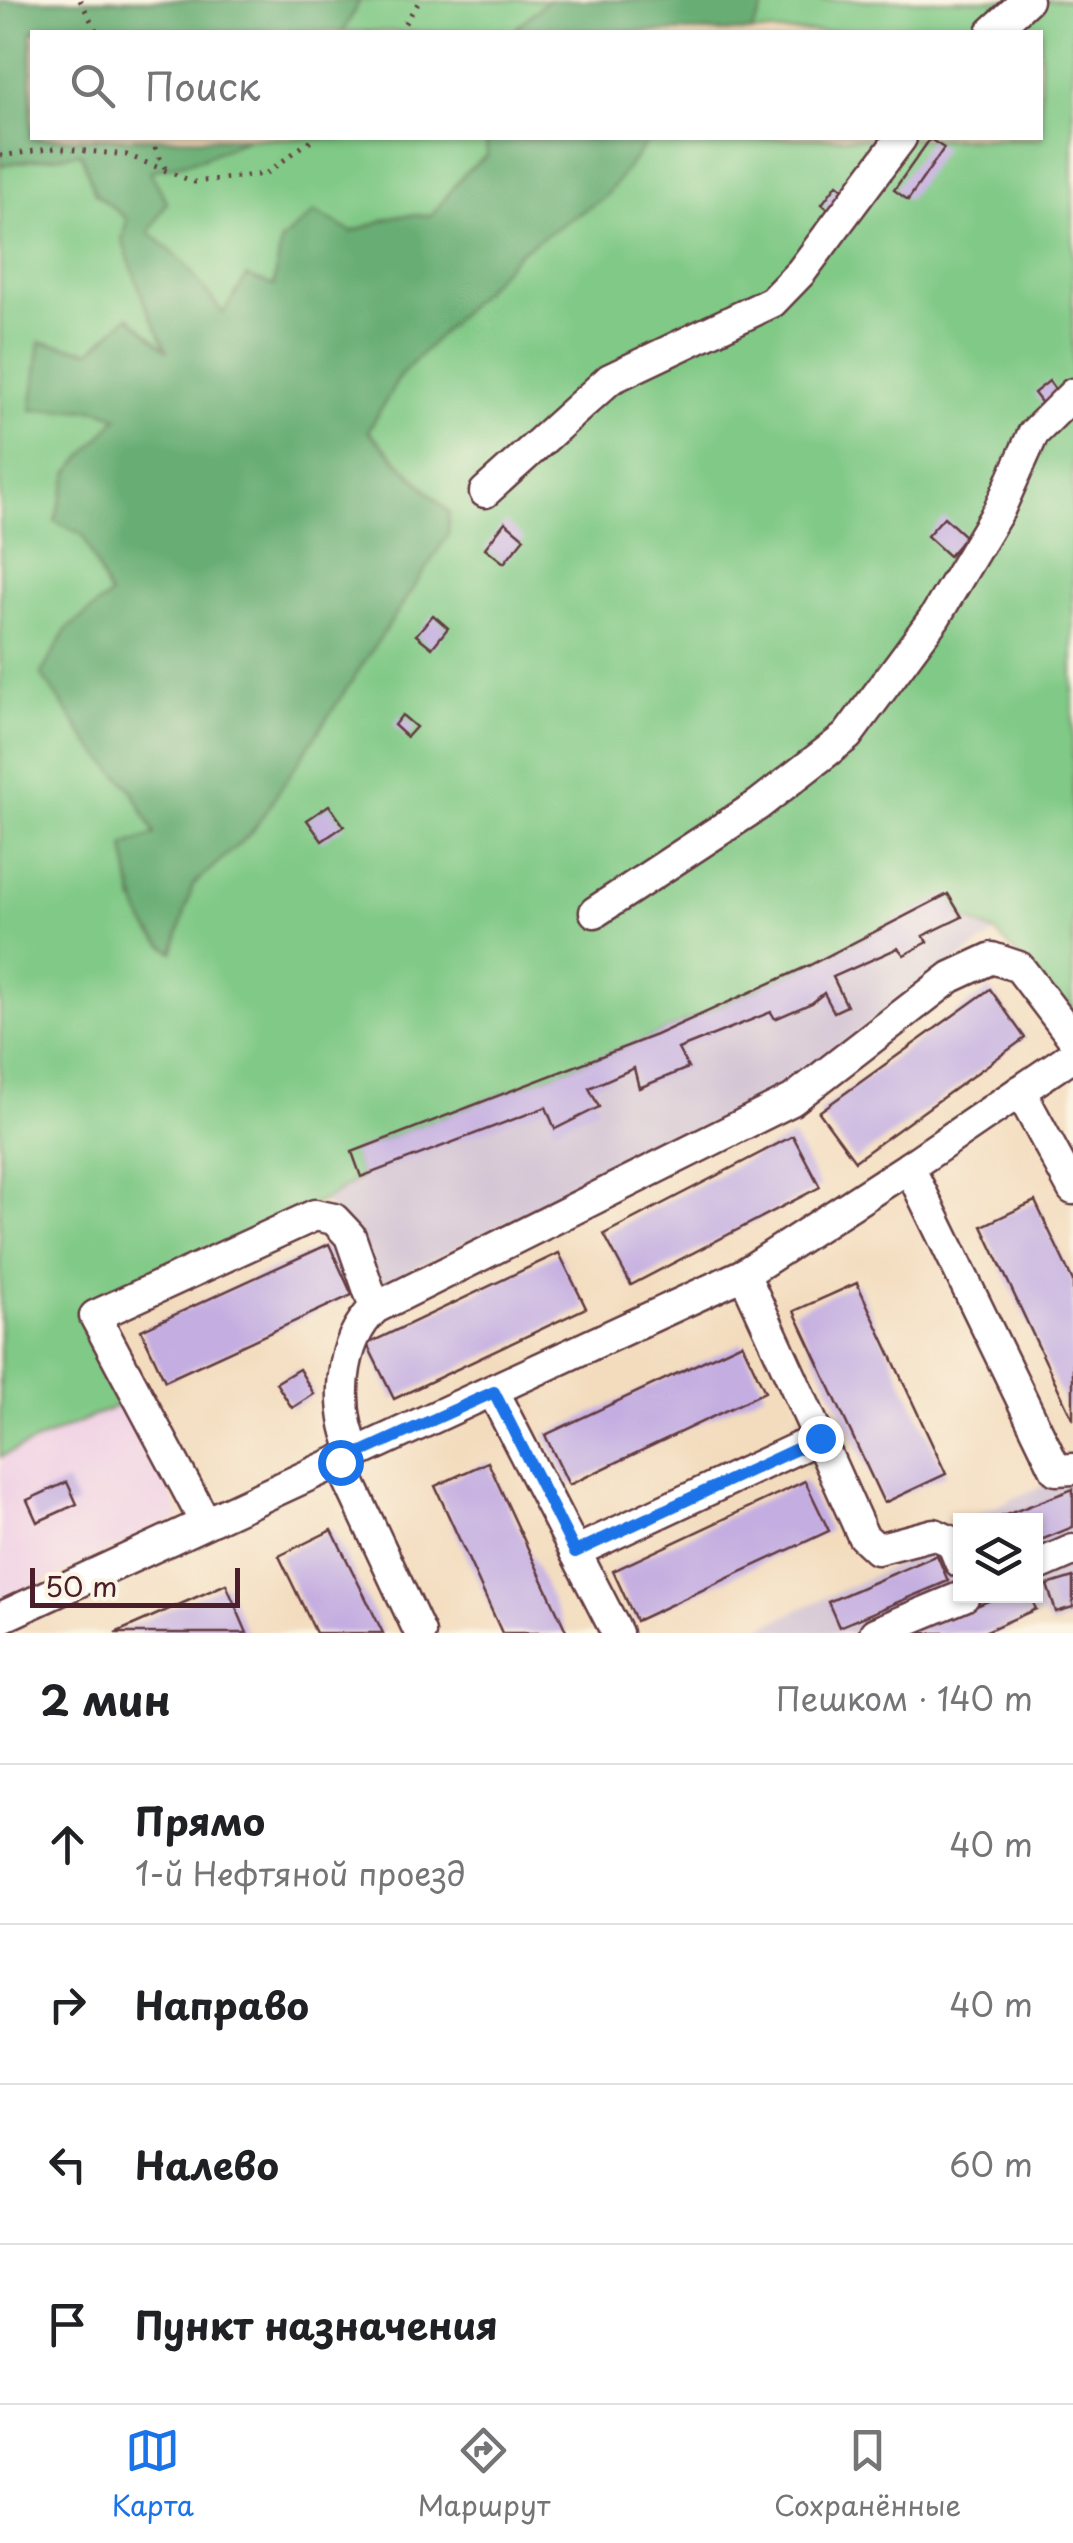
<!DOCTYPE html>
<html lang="ru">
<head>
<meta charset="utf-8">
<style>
	body { margin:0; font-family:"Playpen Sans",sans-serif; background:#f2f2f2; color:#202124 }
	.controls { position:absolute; right:30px; bottom:30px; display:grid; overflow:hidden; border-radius:0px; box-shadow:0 2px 8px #0004 }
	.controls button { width:90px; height:90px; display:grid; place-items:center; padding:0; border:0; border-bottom:2px solid #e0e0e0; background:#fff; color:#202124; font:50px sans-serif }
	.scale { position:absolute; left:30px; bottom:25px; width:210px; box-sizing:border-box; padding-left:10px; border:5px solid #4a1f2b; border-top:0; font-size:28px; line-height:35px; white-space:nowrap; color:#4a1f2b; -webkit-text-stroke:8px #fcf5e5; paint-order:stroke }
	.stop { position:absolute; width:30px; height:30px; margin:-22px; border:8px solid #1a73e8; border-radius:50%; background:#fff }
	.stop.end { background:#1a73e8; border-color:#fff; box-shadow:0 2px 10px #0008 }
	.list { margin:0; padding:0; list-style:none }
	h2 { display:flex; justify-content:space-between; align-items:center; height:130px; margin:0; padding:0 40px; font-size:42px }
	h2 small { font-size:32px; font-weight:400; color:#757577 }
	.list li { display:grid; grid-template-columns:65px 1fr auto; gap:30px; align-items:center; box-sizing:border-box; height:160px; padding:0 40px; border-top:2px solid #e0e0e0 }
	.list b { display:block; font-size:38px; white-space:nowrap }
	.list p { margin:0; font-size:32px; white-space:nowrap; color:#757577 }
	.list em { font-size:32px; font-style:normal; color:#757577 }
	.icon { flex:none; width:55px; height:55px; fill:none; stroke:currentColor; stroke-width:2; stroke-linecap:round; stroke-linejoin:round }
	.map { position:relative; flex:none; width:1073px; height:1633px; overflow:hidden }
	.search { position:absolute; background:#fff; box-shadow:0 2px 8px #0004; left:30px; right:30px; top:30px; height:110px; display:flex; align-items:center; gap:25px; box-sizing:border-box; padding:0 35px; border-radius:0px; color:#757577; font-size:38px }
	.sheet { height:770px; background:#fff }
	nav { display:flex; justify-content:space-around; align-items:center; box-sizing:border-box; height:140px; border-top:2px solid #e0e0e0; background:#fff; font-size:28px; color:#757577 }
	nav a { display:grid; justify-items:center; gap:5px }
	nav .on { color:#1a73e8 }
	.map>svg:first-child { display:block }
	.built { fill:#f0d0e5 }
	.industrial { fill:#cebed2 }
	.green { fill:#80c986; stroke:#657458; stroke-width:2.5 }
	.forest { fill:#68ad73; stroke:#59664f; stroke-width:2.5 }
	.building { fill:#c4aee1 }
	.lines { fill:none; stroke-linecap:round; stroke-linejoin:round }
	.minor-casing { stroke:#633b41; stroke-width:35 }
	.path { stroke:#633b41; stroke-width:5; stroke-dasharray:2.5 8; stroke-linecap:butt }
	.minor { stroke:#fff; stroke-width:30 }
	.route { stroke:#1a73e8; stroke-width:12 }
</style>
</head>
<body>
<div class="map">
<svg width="1073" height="1633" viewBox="0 0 1073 1633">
	<rect width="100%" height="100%" fill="#fcf5e5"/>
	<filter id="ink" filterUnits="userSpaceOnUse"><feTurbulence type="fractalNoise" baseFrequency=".01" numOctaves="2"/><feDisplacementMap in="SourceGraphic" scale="20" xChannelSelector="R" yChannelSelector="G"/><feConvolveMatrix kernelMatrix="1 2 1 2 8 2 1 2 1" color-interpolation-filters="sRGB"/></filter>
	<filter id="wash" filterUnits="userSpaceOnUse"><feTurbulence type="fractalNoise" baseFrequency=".0048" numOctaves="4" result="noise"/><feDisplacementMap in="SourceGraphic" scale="40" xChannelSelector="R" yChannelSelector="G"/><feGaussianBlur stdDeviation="2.25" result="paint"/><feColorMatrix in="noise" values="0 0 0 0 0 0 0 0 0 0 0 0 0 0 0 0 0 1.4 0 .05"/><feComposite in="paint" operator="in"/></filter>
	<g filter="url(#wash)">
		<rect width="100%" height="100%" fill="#f3dcbe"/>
		<path class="built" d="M128,1401L181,1517L0,1602V1457Z"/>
		<g class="industrial">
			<path d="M948,894L963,917L996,933L776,1091L384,1283L323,1201L360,1177L352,1152L656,1035L810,965Z"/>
			<path d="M1073,1472V1620L1052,1626L1041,1615L1000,1633H748L920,1554L960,1522V1596H1036V1520H965Z"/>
		</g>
		<g class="green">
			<path d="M360,0H548L517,27V32H343Z"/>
			<path d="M767,0H1073V1013L996,933L962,917L947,895L810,965L656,1035L353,1152L361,1177L323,1201L83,1307L128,1401L0,1457V165L81,153L95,193L127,219L144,302L170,356L91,351L41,342L32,410L96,409L118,417L69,472L83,535L110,596L67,629L77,728L132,790L155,834L124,846L134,902L193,885L252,832L449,513L368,431L400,376L521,251L606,196L650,138H1040V32H751Z"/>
			<path d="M249,138H486L487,155L465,173L432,215L395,216L352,232L281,241L274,287L223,313L183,262L149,232L167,202L150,171L201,159Z"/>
		</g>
		<g class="forest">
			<path d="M0,0H360L343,32H32V138H249L201,159L150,171L167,202L149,232L183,262L223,313L247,276L274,286L281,241L315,212L352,232L395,216L432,215L465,173L487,156L486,138H650L606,196L521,251L400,376L368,431L449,513L448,535L252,832L193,885L173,952C134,928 132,887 124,846L155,834L132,790L92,747L41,674L67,629L110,596L83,535L55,521L69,472L118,417L96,409L31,410L40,342L91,351L129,316L168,352L144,302L122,240L127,219L95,193L81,153L0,165Z"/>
			<path d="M548,0H767L751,32H517V27Z"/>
		</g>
		<g id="blocks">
			<g class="building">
				<path d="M930,139L944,148L908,200L894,190Z"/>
				<path d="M837,184L849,194L834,214L822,204Z"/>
				<path d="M1049,381L1059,395L1044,406L1034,393Z"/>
				<path d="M944,517L966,537L949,556L927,536Z"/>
				<path d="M505,522L524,538L504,563L485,548Z"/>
				<path d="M433,615L448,628L432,648L416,635Z"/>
				<path d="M402,715L416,727L407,737L394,725Z"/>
				<path d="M329,805L344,826L322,841L307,820Z"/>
				<path d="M948,894L962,917L923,936L928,942L904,955L898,948L833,977L847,1006L834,1012L824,993L812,1003L775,1019L771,1012L678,1049L688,1068L639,1088L634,1068L589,1088L599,1107L555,1129L546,1107L361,1177L352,1152L656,1035L810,965Z"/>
				<path d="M990,989L1025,1038L855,1161L819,1112Z"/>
				<path d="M793,1136L820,1187L631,1285L604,1234Z"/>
				<path d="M1035,1201L1073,1281V1420L982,1226Z"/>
				<path d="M329,1244L352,1295L165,1381L141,1330Z"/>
				<path d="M559,1253L586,1308L394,1399L367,1344Z"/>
				<path d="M857,1283L946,1474L884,1503L794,1311Z"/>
				<path d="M742,1343L765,1392L569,1485L545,1435Z"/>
				<path d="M299,1369L314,1394L292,1408L276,1383Z"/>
				<path d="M488,1462L567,1633H502L435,1486Z"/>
				<path d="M805,1481L829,1531L636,1621L613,1571Z"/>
				<path d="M67,1482L77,1504L37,1522L27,1500Z"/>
				<path d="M1073,1489V1527L1036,1542V1520H993Z"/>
				<path d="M332,1530L383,1633H316L279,1556Z"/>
				<path d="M937,1555L948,1581L839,1627L828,1602Z"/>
				<path d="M1073,1577V1607L1056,1612L1047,1585Z"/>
				<path d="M226,1584L247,1633H115Z"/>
				<path d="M1000,1596H1030L1036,1609L982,1633H913Z"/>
			</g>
		</g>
	</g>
	<g filter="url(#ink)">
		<use href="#blocks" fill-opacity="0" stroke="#633b41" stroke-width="2.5"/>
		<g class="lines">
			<g class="minor-casing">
				<g id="minor">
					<path d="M992,32L1027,0"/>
					<path d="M485,492L610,379L772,302L801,272L901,138"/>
					<path d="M595,912L758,805L847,736L935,617L999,510L1033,434L1073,394"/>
					<path d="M1020,1091L1073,1189"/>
					<path d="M909,1167L1056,1470L1073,1469"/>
					<path d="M493,1392L617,1633"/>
					<path d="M819,1438L863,1536L877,1549L934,1534L952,1542L960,1562"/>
					<path d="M356,1454C335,1409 338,1343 375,1308L792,1100L951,977L992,958L1019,967L1073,1038"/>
					<path d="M340,1462L420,1633"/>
					<path d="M205,1522L95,1316L315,1215L334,1219L350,1236L375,1308"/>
					<path d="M575,1552L819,1438L744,1274"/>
					<path d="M1036,1566L1073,1550"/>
					<path d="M0,1618L744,1274L909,1167L1073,1055"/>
					<path d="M875,1633L964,1596"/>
				</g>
			</g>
			<g class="path">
				<path d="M80,0L97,32"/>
				<path d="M399,32L420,0"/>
				<path d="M150,138L165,168"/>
				<path d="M0,156L55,148L127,155L194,182L265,174L314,138"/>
			</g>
			<use href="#minor" class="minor"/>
		</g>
	</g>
	<g class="lines" filter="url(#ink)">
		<path class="route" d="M340,1462L494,1392L575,1552L820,1438"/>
	</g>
</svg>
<div class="controls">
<button><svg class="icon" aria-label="layers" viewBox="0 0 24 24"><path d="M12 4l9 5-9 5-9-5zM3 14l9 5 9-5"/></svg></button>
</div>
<div class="scale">50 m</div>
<div class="stop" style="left:340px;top:1462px"></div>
<div class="stop end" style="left:820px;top:1438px"></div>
<div class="search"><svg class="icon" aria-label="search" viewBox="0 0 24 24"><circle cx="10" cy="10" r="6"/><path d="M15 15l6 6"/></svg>Поиск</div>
</div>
<section class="sheet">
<h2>2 мин<small>Пешком · 140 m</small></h2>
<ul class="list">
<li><svg class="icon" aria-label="ahead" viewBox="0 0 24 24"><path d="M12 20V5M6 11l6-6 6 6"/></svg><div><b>Прямо</b><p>1-й Нефтяной проезд</p></div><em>40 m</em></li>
<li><svg class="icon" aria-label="right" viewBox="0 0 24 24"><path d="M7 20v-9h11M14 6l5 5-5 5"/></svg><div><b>Направо</b></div><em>40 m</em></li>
<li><svg class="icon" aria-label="left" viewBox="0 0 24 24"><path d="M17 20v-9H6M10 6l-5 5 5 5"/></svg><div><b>Налево</b></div><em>60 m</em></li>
<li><svg class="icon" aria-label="arrive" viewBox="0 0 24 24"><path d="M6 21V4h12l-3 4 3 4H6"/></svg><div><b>Пункт назначения</b></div></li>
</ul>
</section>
<nav>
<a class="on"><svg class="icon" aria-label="map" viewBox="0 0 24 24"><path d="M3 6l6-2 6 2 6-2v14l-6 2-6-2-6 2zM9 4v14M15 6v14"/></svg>Карта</a>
<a><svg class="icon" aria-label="directions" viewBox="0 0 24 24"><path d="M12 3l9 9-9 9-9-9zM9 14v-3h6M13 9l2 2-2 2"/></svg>Маршрут</a>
<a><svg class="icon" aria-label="saved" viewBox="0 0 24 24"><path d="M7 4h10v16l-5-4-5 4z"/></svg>Сохранённые</a>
</nav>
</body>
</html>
